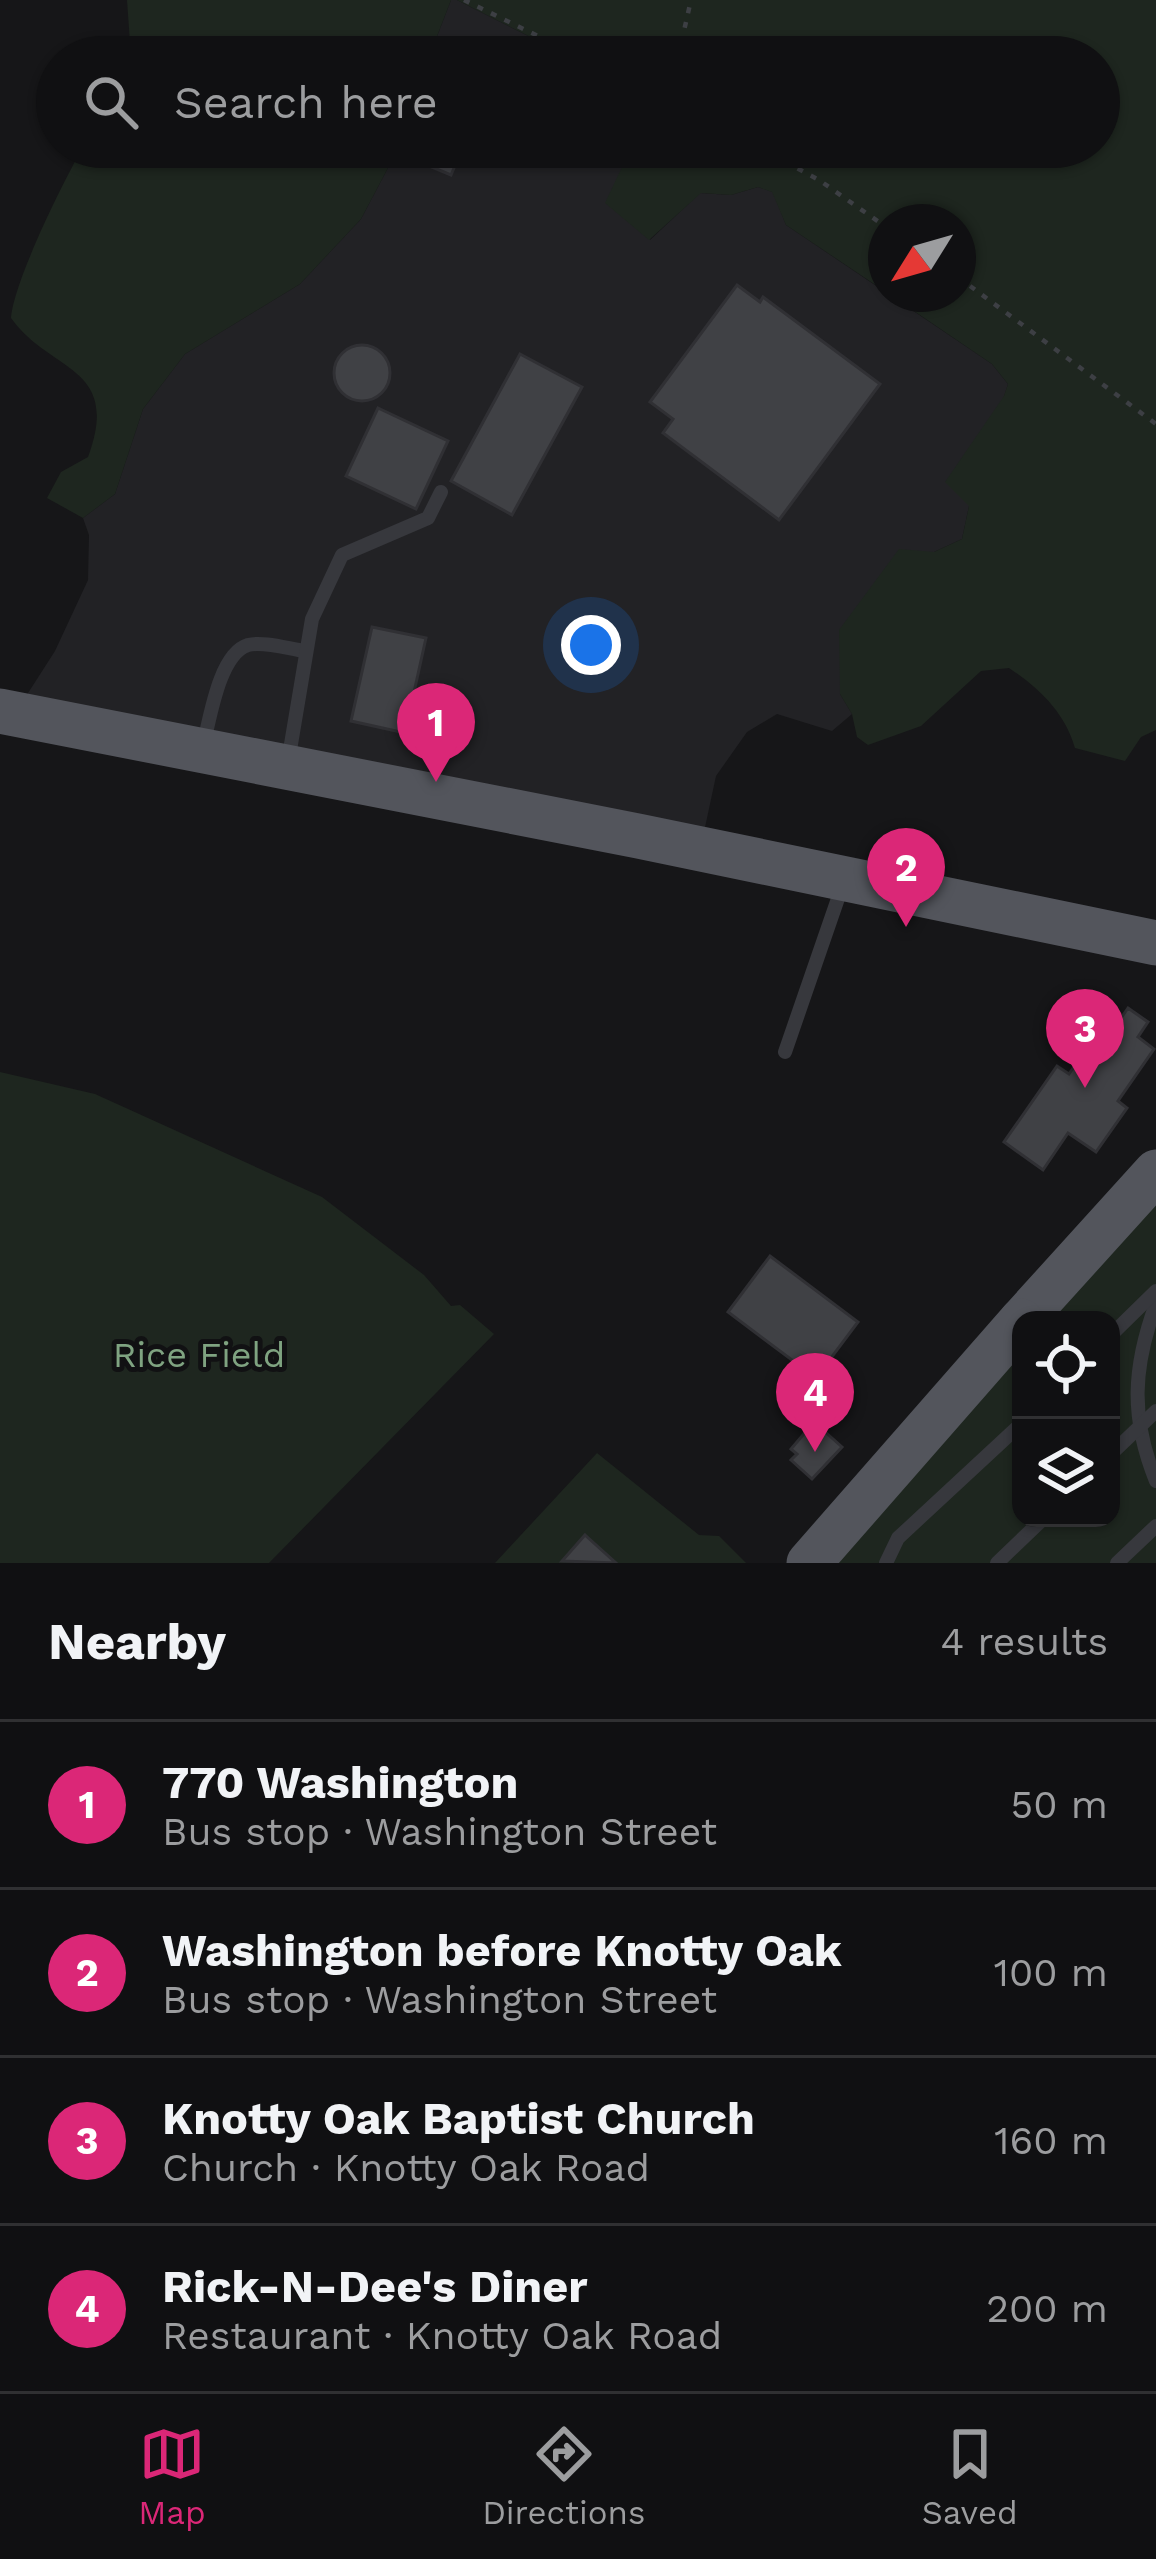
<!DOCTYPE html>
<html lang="en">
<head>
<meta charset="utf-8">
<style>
	body { margin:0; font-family:"Work Sans",sans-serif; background:#1e1e20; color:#f1f3f6 }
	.controls { position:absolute; right:36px; bottom:36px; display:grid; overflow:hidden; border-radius:24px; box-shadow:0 3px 9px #0004 }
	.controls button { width:108px; height:108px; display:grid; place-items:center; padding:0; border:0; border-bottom:3px solid #303032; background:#101012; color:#f1f3f6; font:60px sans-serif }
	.compass { position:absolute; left:868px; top:204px; width:108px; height:108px; border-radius:50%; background:#101012; box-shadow:0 3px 9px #0004; rotate:233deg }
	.you { position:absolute; left:591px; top:645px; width:42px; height:42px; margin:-30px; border:9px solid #fff; border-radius:50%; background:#1a73e8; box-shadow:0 0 0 18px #1a73e833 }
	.badge { display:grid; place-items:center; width:78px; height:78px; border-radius:50%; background:#db2777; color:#fff; font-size:39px; font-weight:700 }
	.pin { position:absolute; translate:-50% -99px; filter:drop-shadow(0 3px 6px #0008) }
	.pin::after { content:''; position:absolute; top:63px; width:42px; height:36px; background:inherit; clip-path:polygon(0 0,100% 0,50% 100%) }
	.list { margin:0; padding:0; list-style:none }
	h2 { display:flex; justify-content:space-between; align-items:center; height:156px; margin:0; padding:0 48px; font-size:51px }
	h2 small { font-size:39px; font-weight:400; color:#9c9d9f }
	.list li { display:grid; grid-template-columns:78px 1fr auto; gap:36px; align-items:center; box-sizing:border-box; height:168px; padding:0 48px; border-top:3px solid #303032 }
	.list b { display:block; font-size:45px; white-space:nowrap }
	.list p { margin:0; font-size:39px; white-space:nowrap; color:#9c9d9f }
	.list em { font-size:39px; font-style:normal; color:#9c9d9f }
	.icon { flex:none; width:66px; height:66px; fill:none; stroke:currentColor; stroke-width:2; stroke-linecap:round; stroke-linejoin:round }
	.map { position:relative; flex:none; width:1156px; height:1563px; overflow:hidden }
	.search { position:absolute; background:#101012; box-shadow:0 3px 9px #0004; left:36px; right:36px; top:36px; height:132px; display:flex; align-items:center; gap:30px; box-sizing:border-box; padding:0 42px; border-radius:66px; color:#9c9d9f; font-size:45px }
	.sheet { height:828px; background:#101012 }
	nav { display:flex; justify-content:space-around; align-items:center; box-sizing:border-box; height:168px; border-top:3px solid #303032; background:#101012; font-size:33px; color:#9c9d9f }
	nav a { display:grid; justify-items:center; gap:6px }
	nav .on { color:#db2777 }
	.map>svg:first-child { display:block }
	.built { fill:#222225 }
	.green { fill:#1e261f; fill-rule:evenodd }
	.building { fill:#404145; stroke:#303034; stroke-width:3 }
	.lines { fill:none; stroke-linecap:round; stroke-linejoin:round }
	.path { stroke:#3d3f44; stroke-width:4.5; stroke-dasharray:6 9; stroke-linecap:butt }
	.lane { stroke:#37383d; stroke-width:14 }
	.primary { stroke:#53555c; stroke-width:45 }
	.labels { text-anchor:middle; stroke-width:10; stroke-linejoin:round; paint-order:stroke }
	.park-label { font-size:36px; fill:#7fa381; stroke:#111113 }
</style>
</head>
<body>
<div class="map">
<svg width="1156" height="1563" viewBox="0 0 1156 1563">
	<rect width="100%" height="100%" fill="#161618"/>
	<g class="built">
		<path d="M451,0H457L570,57H429Z"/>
		<path d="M399,147H688L671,161L623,165L650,240L700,193L731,195L758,187L773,192L786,225L992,364L1008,384L969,506L962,539L934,552L840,694L852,714L832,731L777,714L747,732L716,776L701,846L21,704L55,651L88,580L89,535L83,518L115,494L143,409L185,354L300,284L361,219Z"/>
	</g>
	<g class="green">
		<path d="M127,0H451L429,57H131Z"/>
		<path d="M457,0H1156V730L1141,737L1125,761L1075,748C1065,713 1040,689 1009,668L981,671L921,726L868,745L857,737L852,714L840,694L839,630L899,549L934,552L962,539L969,506L945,482L1004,396L1008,384L992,364L889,294H958V222H886V292L786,225L772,192L758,187L731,195L701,193L649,240L605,203L623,165L671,161L688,147H1099V57H570Z"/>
		<path d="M83,147H399L361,219L300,284L185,354L143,409L115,494L83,518L47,498L61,472L88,457C122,365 50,373 11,318C14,281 63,182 83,147Z"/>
		<path d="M0,1072L95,1094L322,1197L424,1275L451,1306L460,1305L494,1334L269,1563H0Z"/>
		<path d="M1156,1162V1563H808ZM1021,1320H1111V1518H1021Z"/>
		<path d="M597,1453L699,1535L719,1536L746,1563H495Z"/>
	</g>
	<g class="building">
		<path d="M423,147H463L451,175L417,161Z"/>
		<path d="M737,285L760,302L763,297L880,384L779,520L663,433L673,419L650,402Z"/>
		<circle cx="362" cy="373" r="28"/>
		<path d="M520,354L582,387L512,515L451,481Z"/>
		<path d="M378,408L448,441L416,509L346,476Z"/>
		<path d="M372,627L426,638L405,733L351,721Z"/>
		<path d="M1128,1008L1148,1022L1138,1037L1154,1049L1118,1101L1127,1108L1096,1152L1068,1133L1043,1170L1004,1142L1057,1066L1069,1074L1101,1027L1110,1034Z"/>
		<path d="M770,1256L858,1322L816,1378L728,1312Z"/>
		<path d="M814,1422L842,1447L812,1479L791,1460L797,1454L791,1449Z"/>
		<path d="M585,1535L616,1563L562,1561Z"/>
	</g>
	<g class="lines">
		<g class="path">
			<path d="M464,0L581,57"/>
			<path d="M678,57L691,0"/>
			<path d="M758,147L819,180L886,227"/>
			<path d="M958,277L1156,424"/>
		</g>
		<g class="lane">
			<path d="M203,746C210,719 219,654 248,645C264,641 289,649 305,651"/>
			<path d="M288,762L312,619L342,555L428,518L441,492"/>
			<path d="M785,1052L843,884"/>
			<path d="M1156,1304C1133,1367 1130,1417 1156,1481"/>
			<path d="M1111,1335L1156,1291"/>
			<path d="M1111,1454L1156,1411"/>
			<path d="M886,1563L898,1538L1021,1424"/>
			<path d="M997,1563L1044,1518"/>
			<path d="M1117,1563L1156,1526"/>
		</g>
		<g class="primary">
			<path d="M0,711L638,836L1156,943"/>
			<path d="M1022,1320L1156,1172"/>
			<path d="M809,1563L1021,1321"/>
		</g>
	</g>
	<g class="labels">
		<g class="park-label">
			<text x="199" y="1367">Rice Field</text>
		</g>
	</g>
</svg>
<div class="controls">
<button><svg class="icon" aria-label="locate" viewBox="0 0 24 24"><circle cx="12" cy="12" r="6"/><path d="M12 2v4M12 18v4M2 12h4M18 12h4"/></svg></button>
<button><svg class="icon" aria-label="layers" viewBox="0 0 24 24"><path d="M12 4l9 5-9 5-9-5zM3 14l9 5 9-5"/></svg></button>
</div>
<svg class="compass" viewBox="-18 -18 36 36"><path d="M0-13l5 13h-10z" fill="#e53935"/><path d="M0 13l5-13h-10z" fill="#9c9d9f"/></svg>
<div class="you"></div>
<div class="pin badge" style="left:436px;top:782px">1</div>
<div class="pin badge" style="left:906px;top:927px">2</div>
<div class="pin badge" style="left:1085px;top:1088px">3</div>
<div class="pin badge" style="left:815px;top:1452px">4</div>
<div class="search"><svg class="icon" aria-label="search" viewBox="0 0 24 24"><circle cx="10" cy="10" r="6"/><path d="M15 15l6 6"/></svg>Search here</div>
</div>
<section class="sheet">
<h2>Nearby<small>4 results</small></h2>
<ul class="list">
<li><span class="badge">1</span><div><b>770 Washington</b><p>Bus stop · Washington Street</p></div><em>50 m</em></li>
<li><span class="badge">2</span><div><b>Washington before Knotty Oak</b><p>Bus stop · Washington Street</p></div><em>100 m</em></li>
<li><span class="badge">3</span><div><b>Knotty Oak Baptist Church</b><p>Church · Knotty Oak Road</p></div><em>160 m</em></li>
<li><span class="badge">4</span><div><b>Rick-N-Dee's Diner</b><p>Restaurant · Knotty Oak Road</p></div><em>200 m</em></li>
</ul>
</section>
<nav>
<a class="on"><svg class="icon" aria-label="map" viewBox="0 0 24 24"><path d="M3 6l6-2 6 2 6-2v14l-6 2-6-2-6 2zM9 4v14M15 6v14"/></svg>Map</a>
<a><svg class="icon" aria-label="directions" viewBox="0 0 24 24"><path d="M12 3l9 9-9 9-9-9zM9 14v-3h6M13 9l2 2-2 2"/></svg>Directions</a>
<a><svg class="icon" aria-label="saved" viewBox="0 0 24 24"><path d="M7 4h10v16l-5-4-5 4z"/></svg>Saved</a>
</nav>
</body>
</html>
